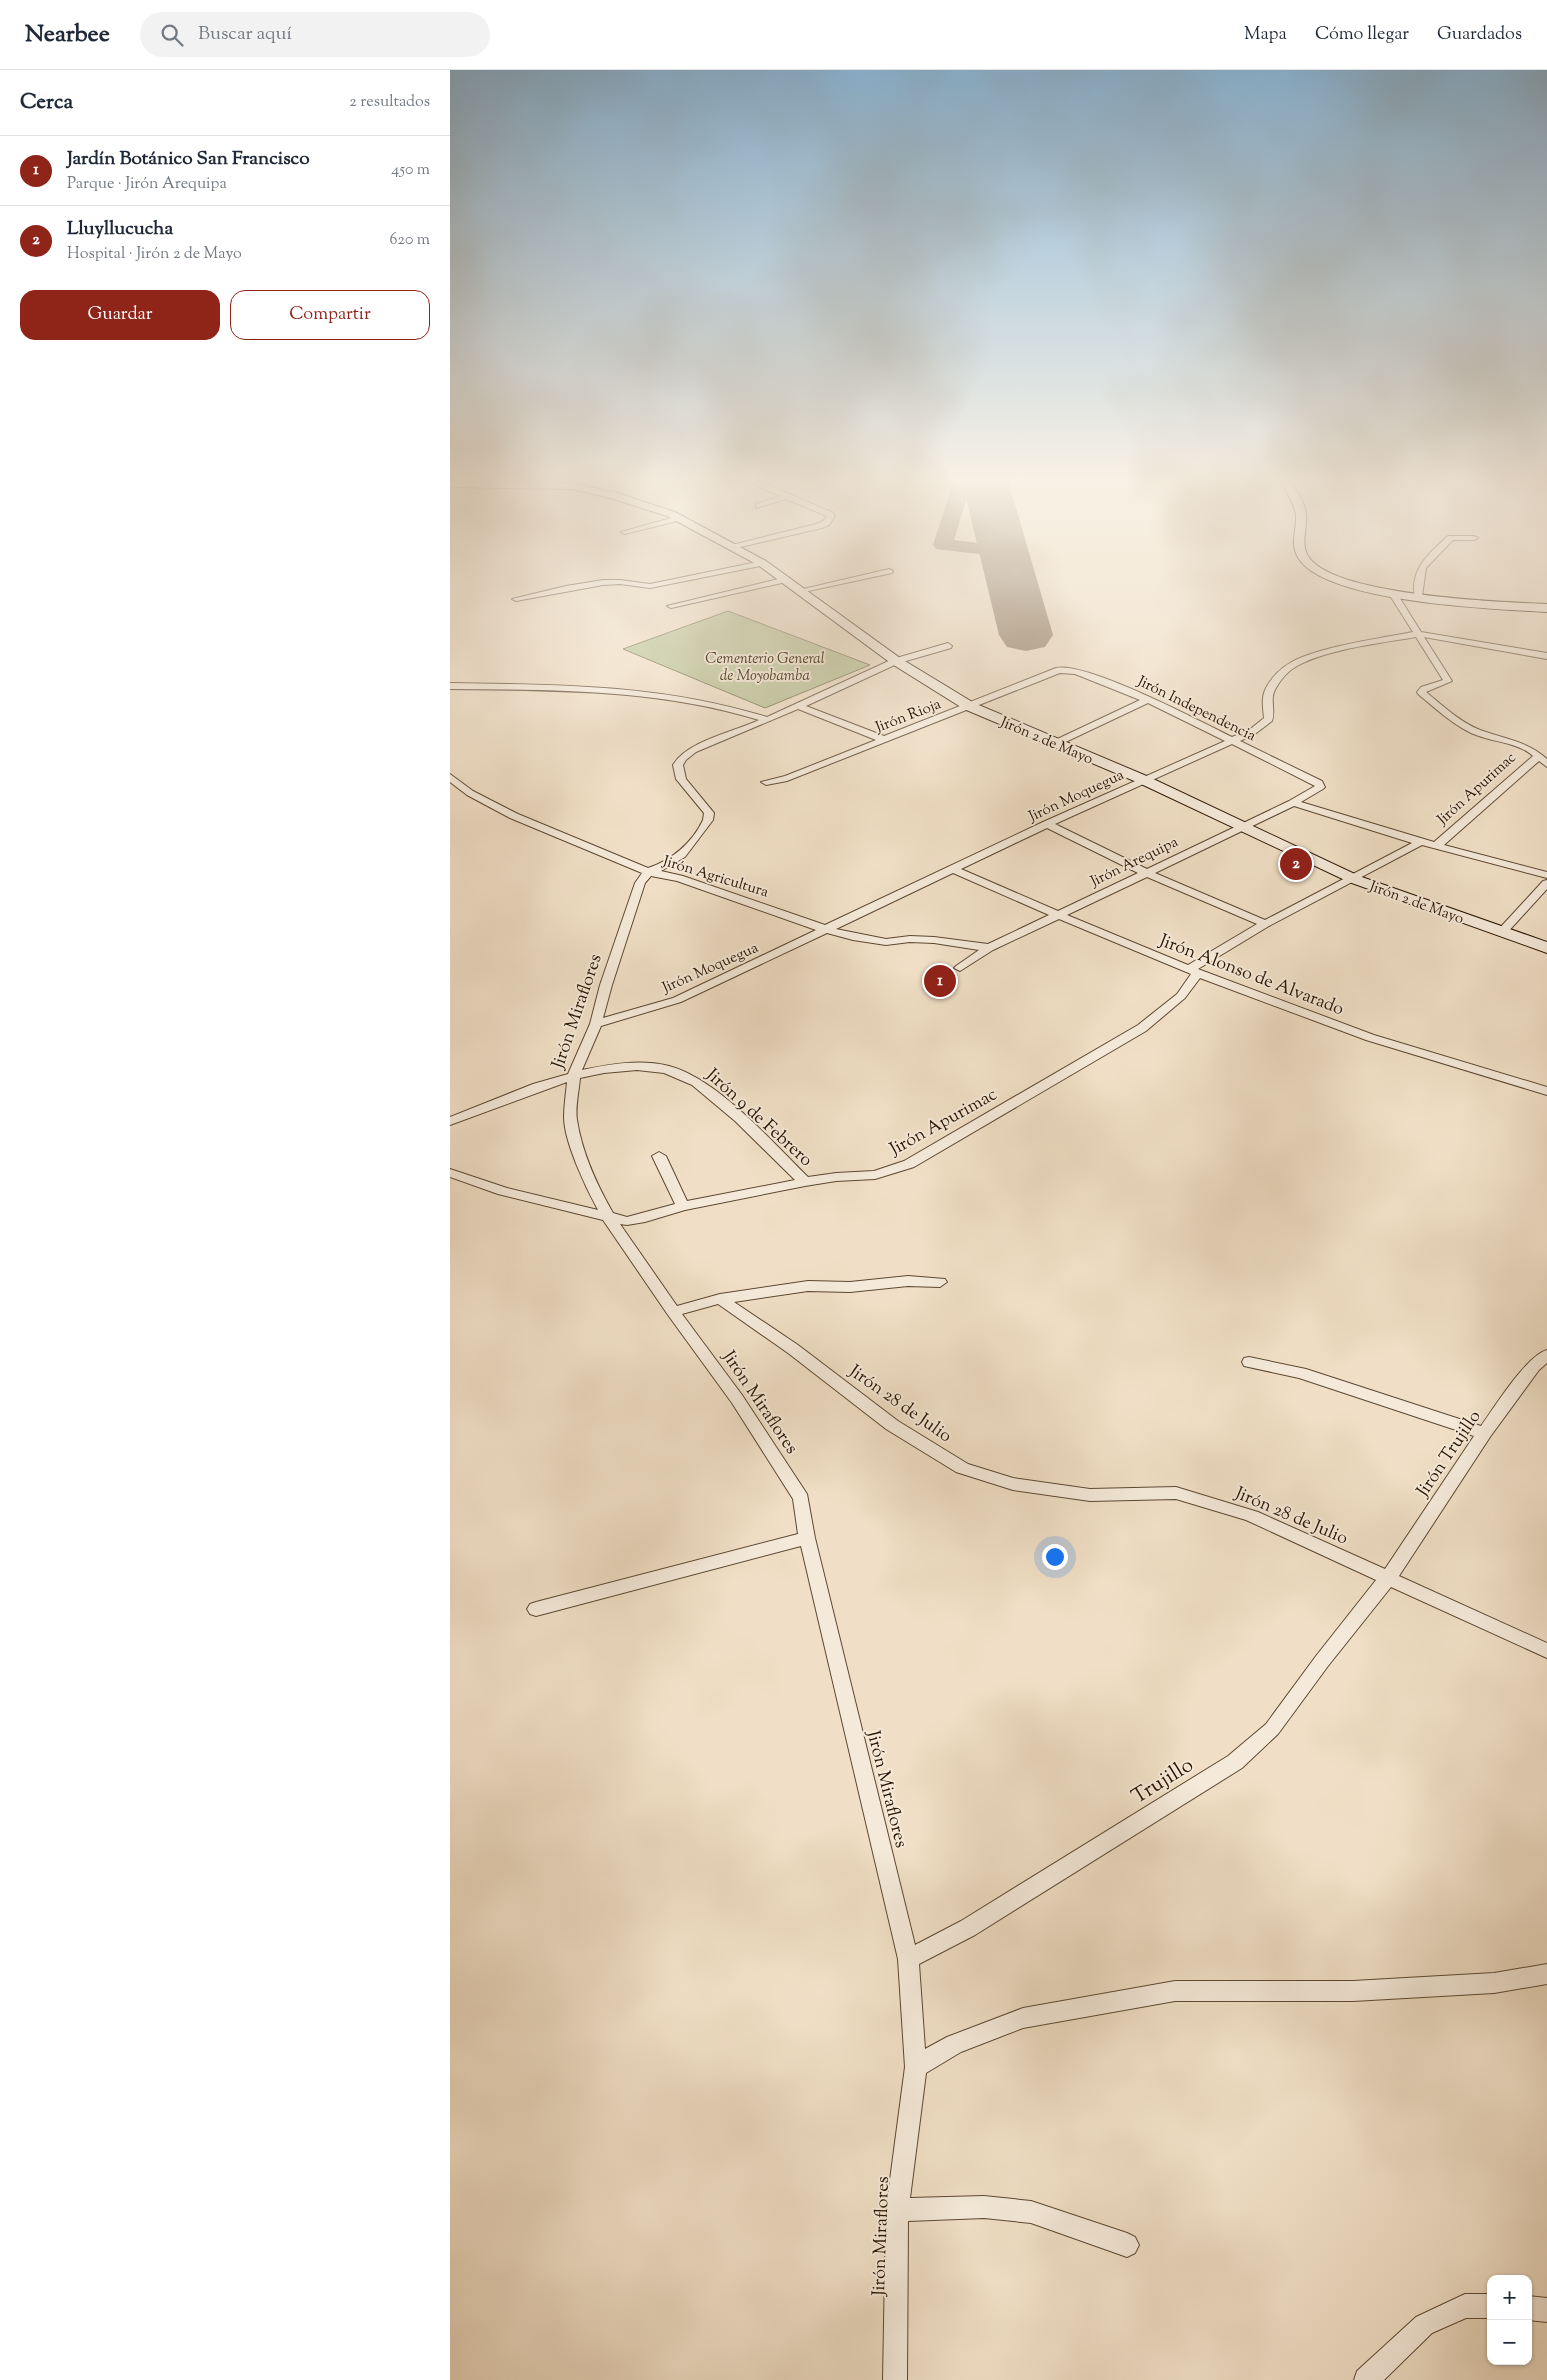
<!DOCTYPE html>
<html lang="es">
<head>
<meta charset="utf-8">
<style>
	body { margin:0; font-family:"Sorts Mill Goudy",serif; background:#f2f2f3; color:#1f2937 }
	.controls { position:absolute; right:15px; bottom:15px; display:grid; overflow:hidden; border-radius:10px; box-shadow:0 1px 4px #0004 }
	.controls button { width:45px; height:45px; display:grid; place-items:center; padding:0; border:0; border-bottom:1px solid #e0e1e3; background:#fff; color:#1f2937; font:25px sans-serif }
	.you { position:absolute; left:604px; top:1486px; width:18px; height:18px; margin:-12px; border:4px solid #fff; border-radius:50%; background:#1a73e8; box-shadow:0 0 0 8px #1a73e833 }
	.badge { display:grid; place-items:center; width:32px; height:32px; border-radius:50%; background:#8f2418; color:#fff; font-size:16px; font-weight:700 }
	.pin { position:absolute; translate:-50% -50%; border:2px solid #fff; box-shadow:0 1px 5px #0006 }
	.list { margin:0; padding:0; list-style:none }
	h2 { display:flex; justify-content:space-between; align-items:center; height:65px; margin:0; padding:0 20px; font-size:21px }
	h2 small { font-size:16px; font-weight:400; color:#747a83 }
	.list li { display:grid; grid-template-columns:32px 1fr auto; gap:15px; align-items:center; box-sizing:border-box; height:70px; padding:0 20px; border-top:1px solid #e0e1e3 }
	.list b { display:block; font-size:19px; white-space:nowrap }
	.list p { margin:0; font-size:16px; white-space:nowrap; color:#747a83 }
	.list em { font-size:16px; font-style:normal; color:#747a83 }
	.actions { display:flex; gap:10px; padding:15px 20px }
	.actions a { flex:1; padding:11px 0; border:1px solid #8f2418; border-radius:15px; text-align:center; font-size:18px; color:#8f2418 }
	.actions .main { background:#8f2418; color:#fff }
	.icon { flex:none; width:28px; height:28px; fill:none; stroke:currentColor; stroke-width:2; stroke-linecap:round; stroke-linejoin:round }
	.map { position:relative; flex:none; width:1097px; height:2310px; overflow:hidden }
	header { display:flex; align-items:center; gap:30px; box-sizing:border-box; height:70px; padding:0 25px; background:#fff; border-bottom:1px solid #e0e1e3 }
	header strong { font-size:24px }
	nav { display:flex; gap:28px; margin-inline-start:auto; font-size:18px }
	.search { width:350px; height:45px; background:#f2f2f3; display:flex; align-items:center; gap:12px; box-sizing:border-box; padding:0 18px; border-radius:28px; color:#747a83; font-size:19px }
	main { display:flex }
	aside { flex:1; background:#fff }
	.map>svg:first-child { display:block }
	.green { fill:#b9c295; stroke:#726c4a }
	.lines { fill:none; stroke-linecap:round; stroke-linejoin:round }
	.taxiway { fill:#8e7a63; fill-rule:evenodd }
	.runway { fill:#8e7a63; fill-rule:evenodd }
	.minor-casing { stroke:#5d4832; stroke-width:2 }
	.secondary-casing { stroke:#2c1500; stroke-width:2 }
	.minor { fill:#f5eada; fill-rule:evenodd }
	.secondary { fill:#f5eada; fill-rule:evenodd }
	.labels { text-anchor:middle; stroke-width:4; stroke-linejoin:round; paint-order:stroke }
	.far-park-label { font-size:15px; font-style:italic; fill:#56492d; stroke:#f5eada }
	.far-street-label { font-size:15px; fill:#2c1500; stroke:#f5eada }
	.street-label { font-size:18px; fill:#2c1500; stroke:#f5eada }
	.near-street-label { font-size:21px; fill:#2c1500; stroke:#f5eada }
</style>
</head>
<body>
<header>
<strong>Nearbee</strong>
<div class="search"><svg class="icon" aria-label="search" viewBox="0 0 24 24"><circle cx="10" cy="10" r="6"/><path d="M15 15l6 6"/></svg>Buscar aquí</div>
<nav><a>Mapa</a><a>Cómo llegar</a><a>Guardados</a></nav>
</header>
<main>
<aside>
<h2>Cerca<small>2 resultados</small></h2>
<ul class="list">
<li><span class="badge">1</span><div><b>Jardín Botánico San Francisco</b><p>Parque · Jirón Arequipa</p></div><em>450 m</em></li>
<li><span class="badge">2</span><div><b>Lluyllucucha</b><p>Hospital · Jirón 2 de Mayo</p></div><em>620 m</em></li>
</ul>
<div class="actions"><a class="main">Guardar</a><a>Compartir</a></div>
</aside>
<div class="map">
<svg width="1097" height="2310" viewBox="0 0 1097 2310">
	<rect width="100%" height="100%" fill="#f0dfc6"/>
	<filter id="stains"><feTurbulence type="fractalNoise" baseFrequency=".004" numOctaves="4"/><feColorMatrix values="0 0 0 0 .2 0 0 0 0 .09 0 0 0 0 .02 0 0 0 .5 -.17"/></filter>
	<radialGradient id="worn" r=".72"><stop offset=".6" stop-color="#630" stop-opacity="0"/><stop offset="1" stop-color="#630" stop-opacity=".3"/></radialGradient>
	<path class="green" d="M278,541L420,595L315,638L173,579Z"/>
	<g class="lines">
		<path class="taxiway" d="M505,407H523L504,470L561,477L564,481L561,485L554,487L486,479L483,475Z"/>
		<path class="runway" d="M511,407H557L603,565L595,577L576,581L557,577L549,565Z"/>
		<g class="minor-casing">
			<g id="minor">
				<path d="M287,407C307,407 360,434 382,442L385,446L379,455L372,458L282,479V475L366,454L373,451L377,446L336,429L306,438V434L330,426Z"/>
				<path d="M228,446H231V450L175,464L171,462Z"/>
				<path d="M998,466H1024L1028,468L1024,470H1003L976,498L972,526L965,528C959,500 979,483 998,466Z"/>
				<path d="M312,491L316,493L315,495L200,518L170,514L153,515L66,531L62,529L116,516L153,510H170L200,514Z"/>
				<path d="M439,499L443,501L442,503L349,523L345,521Z"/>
				<path d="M333,508L337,510L336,512L221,538L217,536Z"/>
				<path d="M940,522H946L971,562L1097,583V589L974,567L1002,611L976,622C993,636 1010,652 1030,660C1055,669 1077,671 1097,689V697L1089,691L994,775L1097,802V808L972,775L819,856L748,899L924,965L1097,1017V1025L916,970L750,908L735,928L696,961L464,1097L425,1109L386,1111L355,1116L235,1140L195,1152L177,1155L170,1154L227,1236L270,1224L358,1211L400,1212L458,1206L495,1209L497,1212L490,1217L458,1216L400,1222L358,1221L284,1232L348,1275L448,1351L518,1394L563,1408L640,1419L726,1417L808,1442L935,1499L1024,1366L849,1308L794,1296L792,1292L794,1288L799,1287L856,1299L1031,1356C1044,1338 1077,1285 1097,1280V1293L1089,1300L1040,1367L949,1506L1097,1573V1588L941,1517L878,1596L828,1664L792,1698L525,1865L469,1894L475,1979L497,1967L573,1938L725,1911H903L1044,1903L1097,1894V1914L1044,1923L903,1931H725L573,1958L511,1982L476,2003L460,2128L534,2126L581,2131L677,2163L685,2167L689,2175L685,2183L677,2187L581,2153L534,2148L458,2151L457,2310H433L436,2140L455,1997L448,1889L351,1476L86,1546L80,1544L77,1539L80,1534L86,1532L348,1464L343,1429L282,1333L218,1245L153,1150L48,1124L0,1107V1099L57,1118L148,1140C136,1118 114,1072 114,1047C114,1036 116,1023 117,1012L0,1055V1047L83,1014L118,1004L140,954L150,915L185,813L192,803L60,748L17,725L0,712V704L23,721L68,744L198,798C221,791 243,772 253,750L254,743L226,709L223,695C237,671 284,662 309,650C208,619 105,620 0,619V613C112,615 209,614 317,647L443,589L498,573L502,576L501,578L449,593L356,636L434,666L606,598C638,592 749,651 782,667L799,660L814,648C813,638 811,627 816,618C821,608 831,598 840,593C867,577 931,568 963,562L939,524ZM966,567L993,610L971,617L967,622L968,624C985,638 1001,653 1021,663C1040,672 1068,672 1083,686L984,772L851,732L873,719L875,717L872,711L790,671L805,664L822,651C826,641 819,628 826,618C831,609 838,601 847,596C877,579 932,573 966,567ZM610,603L625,604L690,630L601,672V676H607L698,633L775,671L593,752L375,855L233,806L211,801L235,787L263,750L264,743L236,709L233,695L236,690L246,682L348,639L426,670L335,706L311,712L316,715L337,711ZM782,674L865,716L839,731L697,799L605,754ZM844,736L962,773L815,850L705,803ZM597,758L688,803L608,841L511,799ZM503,803L599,845L538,874L484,867L460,866L436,869L386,859ZM201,806L227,811L366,860L223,928L153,948L162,915L195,813ZM697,807L807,854L738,895L617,845ZM609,849L741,904L727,924L688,955L454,1091L424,1101L386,1103L358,1107C322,1072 268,1009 219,996C190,989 160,994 132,1000L151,956L231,932L377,863L403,870L436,875L460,872L484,873L529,880L506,896L504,898L510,901L543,880ZM187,1000L214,1003L242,1015L285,1051L345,1110L237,1131L216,1086L209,1082L202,1086L225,1134L177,1147L163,1143C147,1115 132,1083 127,1050C125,1038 129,1021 130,1008L154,1003ZM268,1234L338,1283L436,1359L506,1402L563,1420L640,1431L726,1429L796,1450L926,1510L866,1586L816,1654L778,1686L511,1851L465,1875L365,1468L357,1424L292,1325L232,1244Z"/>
				<path d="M1097,810V819L1055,865H1047V861L1093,811Z"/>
				<path d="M1015,2224H1041V2248H1016L982,2263L934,2310H904L907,2301L966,2247Z"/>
				<path d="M1078,2226L1097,2228V2252L1078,2250Z"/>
			</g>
		</g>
		<g class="secondary-casing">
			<g id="secondary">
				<path d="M828,407H838C844,418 855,431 856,444C858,457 850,473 858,486C882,526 1051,532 1097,534V542C1046,539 878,533 849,489C839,475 847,460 846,445C844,431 834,419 828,407Z"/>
				<path d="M0,411L122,413L167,423L225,442L316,491L450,588L524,633L699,707L909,806L1097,872V883L899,812L689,713L514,639L442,594L308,495L217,446L160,428L122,419L0,417Z"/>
			</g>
		</g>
		<use href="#minor" class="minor"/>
		<use href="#secondary" class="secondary"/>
	</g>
	<linearGradient id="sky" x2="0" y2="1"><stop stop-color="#8ab6d7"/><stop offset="0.56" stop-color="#f8f1e5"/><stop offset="1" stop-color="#f8f1e5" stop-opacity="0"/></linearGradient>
	<rect width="1097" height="730" fill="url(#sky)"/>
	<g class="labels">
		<g class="far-park-label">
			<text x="315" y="593">Cementerio General<tspan x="315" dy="17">de Moyobamba</tspan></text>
		</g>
		<g class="far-street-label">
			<text transform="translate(747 638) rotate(26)" y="5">Jirón Independencia</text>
			<text transform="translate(458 645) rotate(-21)" y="5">Jirón Rioja</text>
			<text transform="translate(597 670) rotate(23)" y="5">Jirón 2 de Mayo</text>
			<text transform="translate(1026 718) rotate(-42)" y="5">Jirón Apurimac</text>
			<text transform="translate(626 725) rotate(-25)" y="5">Jirón Moquegua</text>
			<text transform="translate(684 791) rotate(-26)" y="5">Jirón Arequipa</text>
			<text transform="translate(266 806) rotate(17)" y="5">Jirón Agricultura</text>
			<text transform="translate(967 832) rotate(20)" y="5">Jirón 2 de Mayo</text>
			<text transform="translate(260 897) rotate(-24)" y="5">Jirón Moquegua</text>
		</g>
		<g class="street-label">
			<text transform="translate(802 904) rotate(21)" y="6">Jirón Alonso de Alvarado</text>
			<text transform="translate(126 941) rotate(-71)" y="6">Jirón Miraflores</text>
			<text transform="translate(310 1047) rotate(42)" y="6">Jirón 9 de Febrero</text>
			<text transform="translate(493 1051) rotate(-29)" y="6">Jirón Apurimac</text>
			<text transform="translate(311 1332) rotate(56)" y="6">Jirón Miraflores</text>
			<text transform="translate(451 1333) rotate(35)" y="6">Jirón 28 de Julio</text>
			<text transform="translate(998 1383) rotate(-56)" y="6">Jirón Trujillo</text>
			<text transform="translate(842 1445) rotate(23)" y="6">Jirón 28 de Julio</text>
			<text transform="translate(438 1719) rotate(76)" y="6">Jirón Miraflores</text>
			<text transform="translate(430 2166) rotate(-88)" y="6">Jirón Miraflores</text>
		</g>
		<g class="near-street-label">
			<text transform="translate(712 1710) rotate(-32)" y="7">Trujillo</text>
		</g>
	</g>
	<rect width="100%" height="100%" filter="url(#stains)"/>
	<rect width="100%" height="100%" fill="url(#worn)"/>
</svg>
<div class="controls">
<button>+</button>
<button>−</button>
</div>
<div class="you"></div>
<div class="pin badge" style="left:490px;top:911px">1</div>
<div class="pin badge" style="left:846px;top:794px">2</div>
</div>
</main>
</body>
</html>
